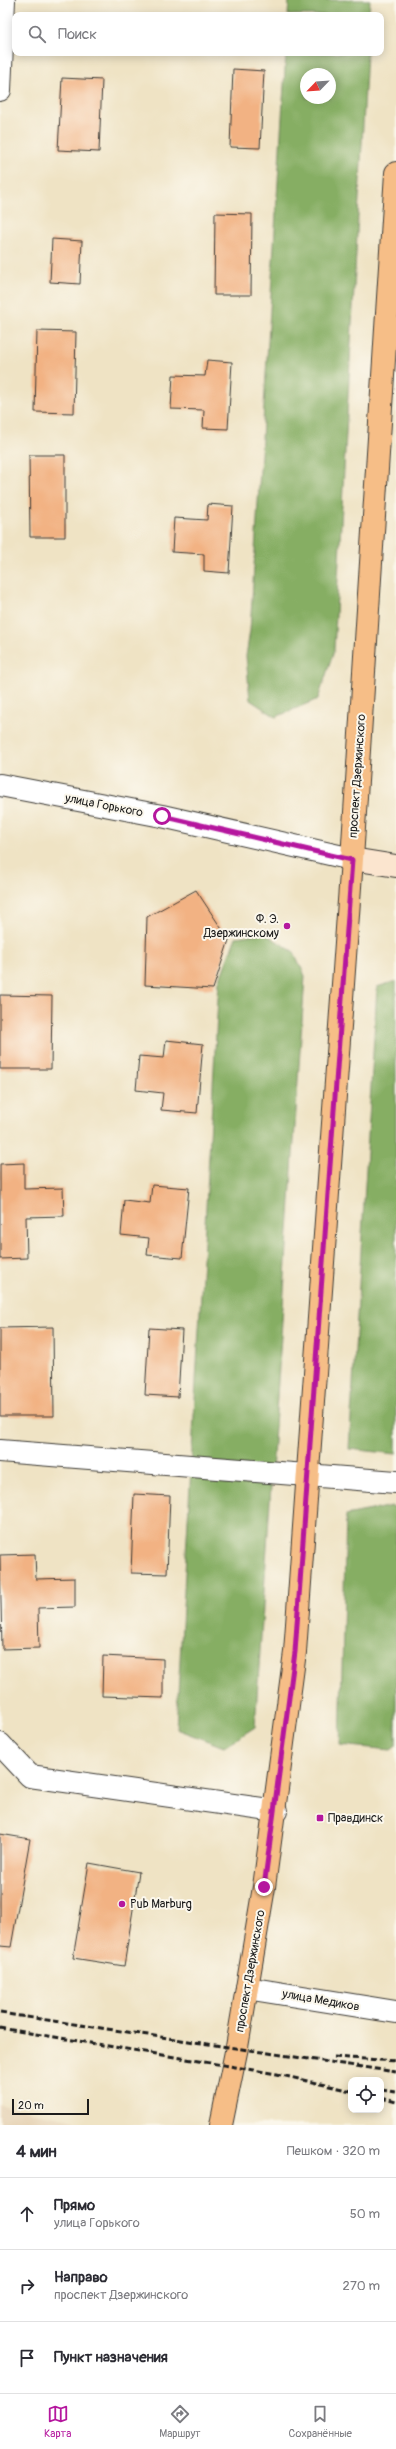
<!DOCTYPE html>
<html lang="ru">
<head>
<meta charset="utf-8">
<style>
	body { margin:0; font-family:Pangolin,sans-serif; background:#f2f2f3; color:#2b2b33 }
	.controls { position:absolute; right:12px; bottom:12px; display:grid; overflow:hidden; border-radius:8px; box-shadow:0 2px 10px #0003 }
	.controls button { width:36px; height:36px; display:grid; place-items:center; padding:0; border:0; border-bottom:1px solid #e1e1e2; background:#fff; color:#2b2b33; font:20px sans-serif }
	.compass { position:absolute; left:300px; top:68px; width:36px; height:36px; border-radius:50%; background:#fff; box-shadow:0 2px 10px #0003; rotate:245deg }
	.scale { position:absolute; left:12px; bottom:10px; width:77px; box-sizing:border-box; padding-left:4px; border:2px solid #1c1c1c; border-top:0; font-size:11px; line-height:14px; white-space:nowrap; color:#1c1c1c; -webkit-text-stroke:3px #fbf7ec; paint-order:stroke }
	.stop { position:absolute; width:12px; height:12px; margin:-9px; border:3px solid #b5179e; border-radius:50%; background:#fff }
	.stop.end { background:#b5179e; border-color:#fff; box-shadow:0 1px 4px #0008 }
	.list { margin:0; padding:0; list-style:none }
	h2 { display:flex; justify-content:space-between; align-items:center; height:52px; margin:0; padding:0 16px; font-size:17px }
	h2 small { font-size:13px; font-weight:400; color:#7c7c81 }
	.list li { display:grid; grid-template-columns:26px 1fr auto; gap:12px; align-items:center; box-sizing:border-box; height:72px; padding:0 16px; border-top:1px solid #e1e1e2 }
	.list b { display:block; font-size:15px; white-space:nowrap }
	.list p { margin:0; font-size:13px; white-space:nowrap; color:#7c7c81 }
	.list em { font-size:13px; font-style:normal; color:#7c7c81 }
	.icon { flex:none; width:22px; height:22px; fill:none; stroke:currentColor; stroke-width:2; stroke-linecap:round; stroke-linejoin:round }
	.map { position:relative; flex:none; width:396px; height:2125px; overflow:hidden }
	.search { position:absolute; background:#fff; box-shadow:0 2px 10px #0003; left:12px; right:12px; top:12px; height:44px; display:flex; align-items:center; gap:10px; box-sizing:border-box; padding:0 14px; border-radius:8px; color:#7c7c81; font-size:15px }
	.sheet { height:268px; background:#fff }
	nav { display:flex; justify-content:space-around; align-items:center; box-sizing:border-box; height:56px; border-top:1px solid #e1e1e2; background:#fff; font-size:11px; color:#7c7c81 }
	nav a { display:grid; justify-items:center; gap:2px }
	nav .on { color:#b5179e }
	.map>svg:first-child { display:block }
	.built { fill:#e7d4b7 }
	.forest { fill:#86ae64; stroke:#516540; fill-rule:evenodd }
	.building { fill:#f2b283 }
	.lines { fill:none; stroke-linecap:round; stroke-linejoin:round }
	.street-casing { stroke:#3c3a35; stroke-width:24 }
	.secondary-casing { stroke:#3c3a35; stroke-width:24 }
	.primary-casing { stroke:#3c3a35; stroke-width:24 }
	.street { stroke:#fff; stroke-width:22 }
	.secondary { stroke:#fbe5cf; stroke-width:22 }
	.primary { stroke:#f6be87; stroke-width:22 }
	.rail { stroke:#1c1c1c; stroke-width:3; stroke-dasharray:6 3; stroke-linecap:butt }
	.route { stroke:#b5179e; stroke-width:5 }
	.poi-dot { fill:#b5179e; stroke:#fbf7ec; stroke-width:1.5 }
	.labels { text-anchor:middle; stroke-width:4; stroke-linejoin:round; paint-order:stroke }
	.street-label { font-size:12px; fill:#1c1c1c; stroke:#fbf7ec }
	.poi-label { font-size:12px; fill:#1c1c1c; stroke:#fbf7ec; text-anchor:start }
</style>
</head>
<body>
<div class="map">
<svg width="396" height="2125" viewBox="0 0 396 2125">
	<rect width="100%" height="100%" fill="#fbf7ec"/>
	<filter id="ink" filterUnits="userSpaceOnUse"><feTurbulence type="fractalNoise" baseFrequency=".025" numOctaves="2"/><feDisplacementMap in="SourceGraphic" scale="8" xChannelSelector="R" yChannelSelector="G"/><feConvolveMatrix kernelMatrix="1 2 1 2 8 2 1 2 1" color-interpolation-filters="sRGB"/></filter>
	<filter id="wash" filterUnits="userSpaceOnUse"><feTurbulence type="fractalNoise" baseFrequency=".012" numOctaves="4" result="noise"/><feDisplacementMap in="SourceGraphic" scale="16" xChannelSelector="R" yChannelSelector="G"/><feGaussianBlur stdDeviation="0.9" result="paint"/><feColorMatrix in="noise" values="0 0 0 0 0 0 0 0 0 0 0 0 0 0 0 0 0 1.4 0 .05"/><feComposite in="paint" operator="in"/></filter>
	<g filter="url(#wash)">
		<rect width="100%" height="100%" fill="#efe3c4"/>
		<path class="built" d="M0,2105L75,2120L74,2125H0Z"/>
		<g class="forest">
			<path d="M289,0H370L369,15H288Z"/>
			<path d="M286,53H367L334,651L318,699L276,717L250,700L246,656L250,631ZM306,74H330V98H306Z"/>
			<path d="M264,933L294,952L305,976L255,1727L224,1747L176,1729L219,981L236,937Z"/>
			<path d="M396,981V1454L349,1449L377,987Z"/>
			<path d="M392,1506L396,1508V1746L391,1750L340,1745L346,1515Z"/>
		</g>
		<g id="blocks">
			<g class="building">
				<path d="M233,69L264,71L260,148L230,147Z"/>
				<path d="M62,78L102,80L99,152L58,150Z"/>
				<path d="M215,213L252,214L251,295H214Z"/>
				<path d="M52,239L82,241L80,284L50,282Z"/>
				<path d="M37,331L76,332L74,413L35,412Z"/>
				<path d="M207,360L232,362L228,429L203,428L204,410L171,409L173,375L205,376Z"/>
				<path d="M29,455H65V537H30Z"/>
				<path d="M208,504L233,506L229,573L204,571V554L172,552L174,518L207,520Z"/>
				<path d="M196,890L229,940L213,989L145,985L147,917Z"/>
				<path d="M0,995L52,996L51,1069H0Z"/>
				<path d="M166,1040L203,1044L197,1113L161,1110L163,1093L136,1090L139,1056L164,1058Z"/>
				<path d="M24,1163V1189L63,1188L64,1216L26,1217L27,1258L0,1259V1164Z"/>
				<path d="M152,1185L189,1188L182,1258L147,1255L149,1238L121,1235L124,1200L150,1203Z"/>
				<path d="M53,1327L54,1416H0V1328Z"/>
				<path d="M149,1328L182,1330L178,1397L145,1395Z"/>
				<path d="M134,1494L170,1496L167,1574L131,1573Z"/>
				<path d="M35,1554L36,1579L75,1578V1607L38,1608L39,1648L2,1649L0,1555Z"/>
				<path d="M103,1656L163,1659V1698L102,1696Z"/>
				<path d="M0,1834L30,1839L11,1947L0,1946Z"/>
				<path d="M89,1863L139,1872L124,1966L73,1958Z"/>
			</g>
		</g>
	</g>
	<g filter="url(#ink)">
		<use href="#blocks" fill-opacity="0" stroke="#3c3a35" stroke-width="1"/>
		<g class="lines">
			<g class="street-casing">
				<g id="street">
					<path d="M0,90L4,0"/>
					<path d="M0,785L162,816L352,859"/>
					<path d="M0,1451L396,1482"/>
					<path d="M0,1744L30,1776L276,1811"/>
					<path d="M247,1988L396,2012"/>
				</g>
			</g>
			<g class="secondary-casing">
				<path id="secondary" d="M352,859L396,866"/>
			</g>
			<g class="primary-casing">
				<path id="primary" d="M221,2125L237,2047L264,1887L295,1652L352,859L396,173"/>
			</g>
			<use href="#street" class="street"/>
			<use href="#secondary" class="secondary"/>
			<use href="#primary" class="primary"/>
			<g class="rail">
				<path d="M0,2013L396,2072"/>
				<path d="M0,2028L277,2074L351,2091"/>
				<path d="M334,2057L396,2061"/>
				<path d="M381,2090L396,2092"/>
				<path d="M381,2098L396,2102"/>
			</g>
		</g>
	</g>
	<g class="lines" filter="url(#ink)">
		<path class="route" d="M162,816L352,860L295,1652L264,1887"/>
	</g>
	<g class="poi-dot">
		<circle cx="287" cy="926" r="4"/>
		<rect x="316" y="1814" width="8" height="8" rx="2"/>
		<circle cx="122" cy="1904" r="4"/>
	</g>
	<g class="labels">
		<g class="street-label">
			<text transform="translate(357 776) rotate(-86)" y="4">проспект Дзержинского</text>
			<text transform="translate(104 805) rotate(11)" y="4">улица Горького</text>
			<text transform="translate(250 1971) rotate(-80)" y="4">проспект Дзержинского</text>
			<text transform="translate(321 2000) rotate(10)" y="4">улица Медиков</text>
		</g>
		<g class="poi-label">
			<text x="279" y="923" text-anchor="end">Ф. Э.<tspan x="279" dy="14">Дзержинскому</tspan></text>
			<text x="328" y="1822">Правдинск</text>
			<text x="130" y="1908">Pub Marburg</text>
		</g>
	</g>
</svg>
<div class="controls">
<button><svg class="icon" aria-label="locate" viewBox="0 0 24 24"><circle cx="12" cy="12" r="6"/><path d="M12 2v4M12 18v4M2 12h4M18 12h4"/></svg></button>
</div>
<svg class="compass" viewBox="-18 -18 36 36"><path d="M0-13l5 13h-10z" fill="#e53935"/><path d="M0 13l5-13h-10z" fill="#7c7c81"/></svg>
<div class="scale">20 m</div>
<div class="stop" style="left:162px;top:816px"></div>
<div class="stop end" style="left:264px;top:1887px"></div>
<div class="search"><svg class="icon" aria-label="search" viewBox="0 0 24 24"><circle cx="10" cy="10" r="6"/><path d="M15 15l6 6"/></svg>Поиск</div>
</div>
<section class="sheet">
<h2>4 мин<small>Пешком · 320 m</small></h2>
<ul class="list">
<li><svg class="icon" aria-label="ahead" viewBox="0 0 24 24"><path d="M12 20V5M6 11l6-6 6 6"/></svg><div><b>Прямо</b><p>улица Горького</p></div><em>50 m</em></li>
<li><svg class="icon" aria-label="right" viewBox="0 0 24 24"><path d="M7 20v-9h11M14 6l5 5-5 5"/></svg><div><b>Направо</b><p>проспект Дзержинского</p></div><em>270 m</em></li>
<li><svg class="icon" aria-label="arrive" viewBox="0 0 24 24"><path d="M6 21V4h12l-3 4 3 4H6"/></svg><div><b>Пункт назначения</b></div></li>
</ul>
</section>
<nav>
<a class="on"><svg class="icon" aria-label="map" viewBox="0 0 24 24"><path d="M3 6l6-2 6 2 6-2v14l-6 2-6-2-6 2zM9 4v14M15 6v14"/></svg>Карта</a>
<a><svg class="icon" aria-label="directions" viewBox="0 0 24 24"><path d="M12 3l9 9-9 9-9-9zM9 14v-3h6M13 9l2 2-2 2"/></svg>Маршрут</a>
<a><svg class="icon" aria-label="saved" viewBox="0 0 24 24"><path d="M7 4h10v16l-5-4-5 4z"/></svg>Сохранённые</a>
</nav>
</body>
</html>
